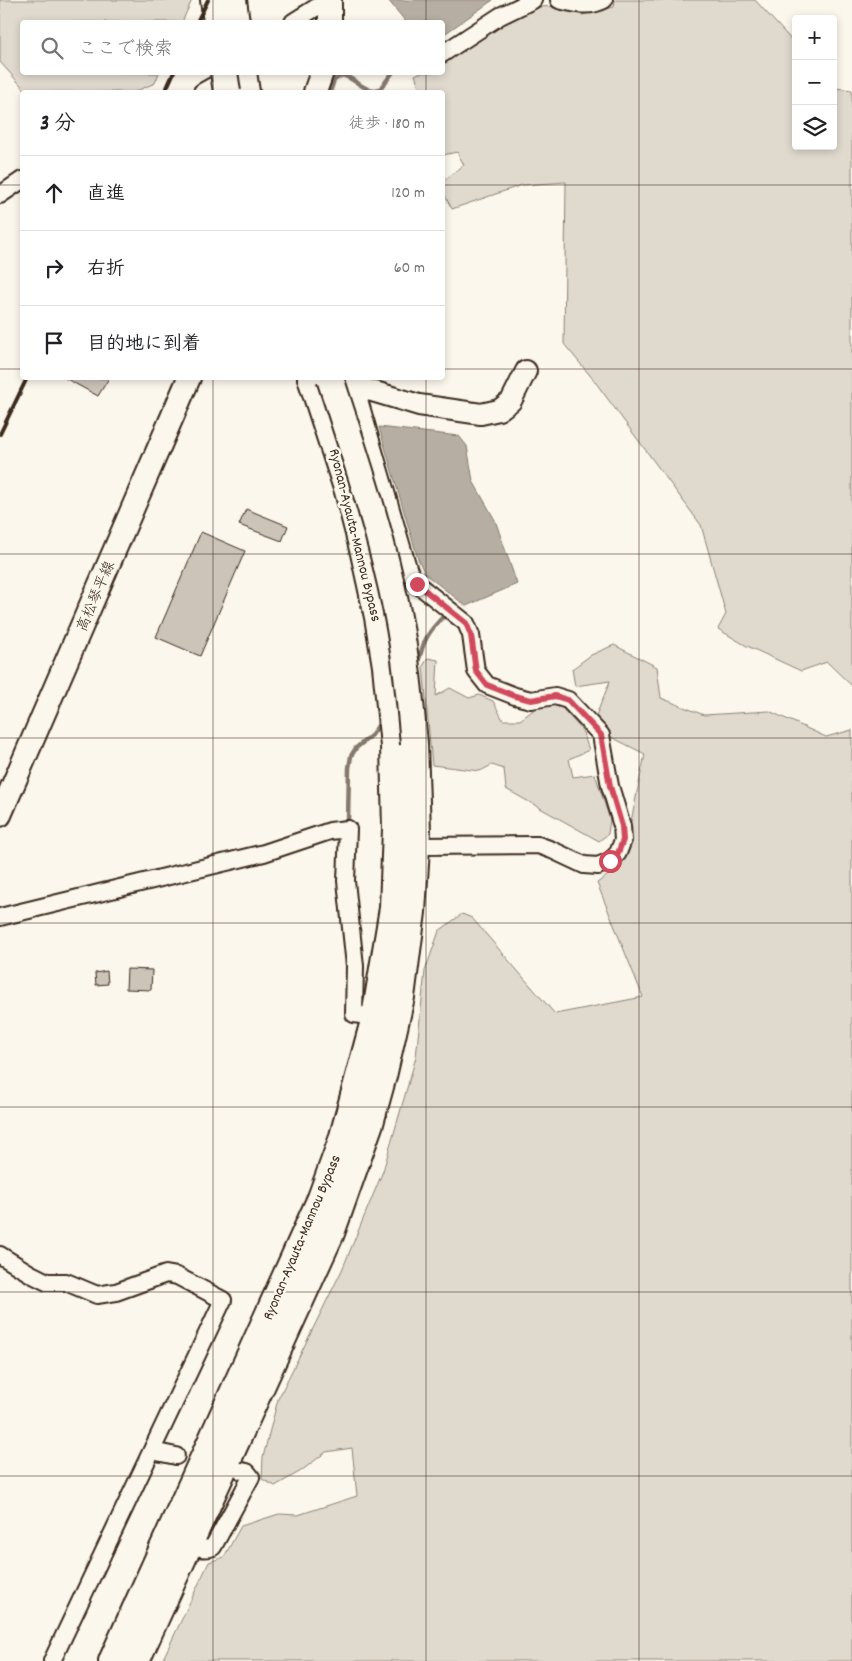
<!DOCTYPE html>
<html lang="ja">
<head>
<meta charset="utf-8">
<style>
	body { margin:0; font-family:Dekko,"Klee One",sans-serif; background:#f2f2f2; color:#202124 }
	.controls { position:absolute; right:15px; top:15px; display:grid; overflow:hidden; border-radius:5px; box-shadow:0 2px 8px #0003 }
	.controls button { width:45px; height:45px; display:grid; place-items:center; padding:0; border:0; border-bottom:1px solid #e0e0e0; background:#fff; color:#202124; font:25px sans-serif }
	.stop { position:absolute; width:15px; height:15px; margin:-11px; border:4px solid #d1495b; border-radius:50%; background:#fff }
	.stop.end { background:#d1495b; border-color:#fff; box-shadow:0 1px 5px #0008 }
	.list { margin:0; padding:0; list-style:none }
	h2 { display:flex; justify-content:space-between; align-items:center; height:65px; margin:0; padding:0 20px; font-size:21px }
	h2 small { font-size:16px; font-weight:400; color:#757577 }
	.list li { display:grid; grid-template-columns:32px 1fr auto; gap:15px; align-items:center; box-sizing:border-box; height:75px; padding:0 20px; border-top:1px solid #e0e0e0 }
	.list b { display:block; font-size:19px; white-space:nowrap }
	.list em { font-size:16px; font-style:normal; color:#757577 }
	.icon { flex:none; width:28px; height:28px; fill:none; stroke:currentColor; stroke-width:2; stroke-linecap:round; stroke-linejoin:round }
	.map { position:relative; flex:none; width:852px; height:1661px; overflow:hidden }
	.search { position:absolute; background:#fff; box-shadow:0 2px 8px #0003; left:20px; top:20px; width:425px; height:55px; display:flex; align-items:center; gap:12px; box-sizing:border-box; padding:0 18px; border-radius:5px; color:#757577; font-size:19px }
	.panel { position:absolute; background:#fff; box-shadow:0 2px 8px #0003; left:20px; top:90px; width:425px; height:290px; border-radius:5px }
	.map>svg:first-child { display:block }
	.green { fill:#dfd9ce; stroke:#8d8276 }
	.water { fill:#b6aea2; stroke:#85796d }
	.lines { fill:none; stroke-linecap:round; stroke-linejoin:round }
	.stream { stroke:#85796d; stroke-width:4.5 }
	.building { fill:#ccc4b9; stroke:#3b2a1e }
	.minor-casing { stroke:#3b2a1e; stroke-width:20 }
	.tertiary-casing { stroke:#3b2a1e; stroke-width:24 }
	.secondary-casing { stroke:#3b2a1e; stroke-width:26 }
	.trunk-casing { stroke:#3b2a1e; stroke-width:30 }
	.minor { stroke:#fbf7ec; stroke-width:16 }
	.tertiary { stroke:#fbf7ec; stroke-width:20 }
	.secondary { stroke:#fbf7ec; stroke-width:22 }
	.trunk { stroke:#fbf7ec; stroke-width:26 }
	.rail { stroke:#3b2a1e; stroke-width:4 }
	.trunk-bridge-casing { stroke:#3b2a1e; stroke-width:30; stroke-linecap:butt }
	.trunk-bridge { stroke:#fbf7ec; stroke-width:26 }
	.route { stroke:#d1495b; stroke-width:6 }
	.grid { fill:none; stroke:#3b2a1e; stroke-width:1; stroke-opacity:0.55 }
	.labels { text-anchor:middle; stroke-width:5; stroke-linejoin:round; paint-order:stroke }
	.street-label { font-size:15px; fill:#3b2a1e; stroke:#fbf7ec }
</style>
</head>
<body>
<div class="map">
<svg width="852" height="1661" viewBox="0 0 852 1661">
	<rect width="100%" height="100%" fill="#fbf7ec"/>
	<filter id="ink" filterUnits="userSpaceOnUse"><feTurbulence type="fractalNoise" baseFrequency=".02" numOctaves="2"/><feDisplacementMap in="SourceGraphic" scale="10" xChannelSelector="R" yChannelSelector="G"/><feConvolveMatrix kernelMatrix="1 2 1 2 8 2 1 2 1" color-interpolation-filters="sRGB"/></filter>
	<g filter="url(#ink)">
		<g class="green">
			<path d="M0,0H192L182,22H22V72L159,73L155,83L134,92H27L0,62Z"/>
			<path d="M615,0H755L796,45V146H833V86L835,88L852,90V686L827,662L801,671L745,645L718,629L726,614L701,525L593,379L564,344L566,182L522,185L452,209L443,192V181L464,165L457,152L443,155L442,92H421L415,75L419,73L442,72L443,59L497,27L538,7L561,6L582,15L614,7Z"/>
			<path d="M614,645L657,667L661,698L704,715L769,711L826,737L852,730V1661H162L209,1562L224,1557L241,1526L279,1514L298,1515L357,1496L352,1448L326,1452L301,1471L275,1486L262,1479L263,1457L278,1399L342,1270L383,1171L416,1057L425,971L439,931L462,914L472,918L555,1014L643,997L597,883L622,865L645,754L607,735L595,718L610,681L575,686L572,669L591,655Z"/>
			<path d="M428,658L438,660L436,696L450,688L469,698L479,695L493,701L503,720H520L544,702L562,708L582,730L589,750L569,759L573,777L595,774L610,820L608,834L599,841L506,789L504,769L492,765L480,771L432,765L423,666Z"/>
		</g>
		<g class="water">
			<path d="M388,0H493L443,35L442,22H406Z"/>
			<path d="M379,427L459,436L467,446L473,481L495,520L517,584L466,606L425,574L418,559Z"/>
		</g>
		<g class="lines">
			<g class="stream">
				<path d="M330,92L334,80L342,75C354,78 361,88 373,91L381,88L393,72"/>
				<path d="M416,666C421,657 421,648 426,639C430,629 440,621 446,613"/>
				<path d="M343,822L348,821L349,768L351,756L356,748L372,735L381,721"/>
			</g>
		</g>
		<g class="building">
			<path d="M65,378H109L98,396Z"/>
			<path d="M246,509L288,526L282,541L239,525Z"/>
			<path d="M201,532L245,551L200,656L156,637Z"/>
			<path d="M127,969L152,970L151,990L126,989Z"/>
			<path d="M107,971L108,984L96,985L95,973Z"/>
		</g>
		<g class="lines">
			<g class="minor-casing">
				<g id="minor">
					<path d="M559,0C575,4 589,8 604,0"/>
					<path d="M293,22L328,0"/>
					<path d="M442,54L500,16L533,0"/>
					<path d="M202,92L218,83L230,72"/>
					<path d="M0,195L22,180"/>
					<path d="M355,386L409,571L417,584L466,623L471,635L476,671L487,685L515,696L531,700L555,696L568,700L601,735L610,786L622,826L623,840L618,853L610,861L598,866L584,865L552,850L538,845L416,846"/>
					<path d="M0,917L264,853L330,831L348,829L346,881L355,966L354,1014L375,1017"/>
					<path d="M0,1255L31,1274L47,1282H66L97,1295L116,1292L166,1274L177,1276L223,1300L52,1661"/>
					<path d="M152,1451L176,1456"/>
					<path d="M182,1539C192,1544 201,1552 213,1547L251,1477L247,1472L242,1471"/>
				</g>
			</g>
			<g class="tertiary-casing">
				<path id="tertiary" d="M319,378L372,391L419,405L481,414L499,410L511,401L526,371"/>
			</g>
			<g class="secondary-casing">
				<g id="secondary">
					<path d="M330,0V22"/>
					<path d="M315,92L322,72"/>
					<path d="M0,815L189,378"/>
				</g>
			</g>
			<g class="trunk-casing">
				<g id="trunk">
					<path d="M214,0L217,22"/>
					<path d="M233,0L236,22"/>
					<path d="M243,72L246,92"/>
					<path d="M112,1661L321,1198L342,1140L375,1017L393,908L396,829L394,746L386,666L378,617L364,553L348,491L311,378"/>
					<path d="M136,1661L331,1233L370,1123L384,1072L401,997L412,912L417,831L414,744"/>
				</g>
			</g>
			<use href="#minor" class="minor"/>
			<use href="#tertiary" class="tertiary"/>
			<use href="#secondary" class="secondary"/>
			<use href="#trunk" class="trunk"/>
			<g class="rail">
				<path d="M197,22L208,0"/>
				<path d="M165,92L174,72"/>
				<path d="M0,434L27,378"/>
			</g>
			<g class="trunk-bridge-casing">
				<g id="trunk-bridge">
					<path d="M224,72L227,92"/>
					<path d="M330,378C355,455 381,532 397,612C406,656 410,700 414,744"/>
				</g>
			</g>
			<use href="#trunk-bridge" class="trunk-bridge"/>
		</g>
	</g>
	<g class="lines" filter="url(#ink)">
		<path class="route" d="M417,584L466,623L471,635L476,671L487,685L515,696L531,700L555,696L568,700L601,735L610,786L622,826L623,840L618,853L610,861"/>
	</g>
	<path class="grid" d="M213,0V22M426,0V22M639,0V1661M213,72V92M426,72V92M0,185H22M442,185H852M0,369H22M442,369H852M213,378V1661M426,378V1661M0,554H852M0,738H852M0,923H852M0,1107H852M0,1292H852M0,1476H852"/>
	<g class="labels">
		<g class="street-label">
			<text transform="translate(356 535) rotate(76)" y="5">Ryonan-Ayauta-Mannou Bypass</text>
			<text transform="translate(95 596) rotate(-67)" y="5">高松琴平線</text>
			<text transform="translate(301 1237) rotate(-67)" y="5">Ryonan-Ayauta-Mannou Bypass</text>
		</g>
	</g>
</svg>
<div class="controls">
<button>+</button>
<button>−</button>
<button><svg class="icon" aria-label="layers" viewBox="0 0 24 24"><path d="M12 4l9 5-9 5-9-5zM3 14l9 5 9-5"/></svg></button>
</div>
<div class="stop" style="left:610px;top:861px"></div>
<div class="stop end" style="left:417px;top:584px"></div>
<div class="search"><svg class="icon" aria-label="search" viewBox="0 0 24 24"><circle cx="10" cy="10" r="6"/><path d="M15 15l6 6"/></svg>ここで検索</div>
<section class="panel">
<h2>3 分<small>徒歩 · 180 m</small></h2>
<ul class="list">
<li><svg class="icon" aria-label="ahead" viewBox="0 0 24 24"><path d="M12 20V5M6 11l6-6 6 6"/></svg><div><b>直進</b></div><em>120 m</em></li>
<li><svg class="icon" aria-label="right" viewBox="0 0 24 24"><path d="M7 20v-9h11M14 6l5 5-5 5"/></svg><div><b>右折</b></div><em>60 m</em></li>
<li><svg class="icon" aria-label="arrive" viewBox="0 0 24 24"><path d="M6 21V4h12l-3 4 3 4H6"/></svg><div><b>目的地に到着</b></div></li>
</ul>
</section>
</div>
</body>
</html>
